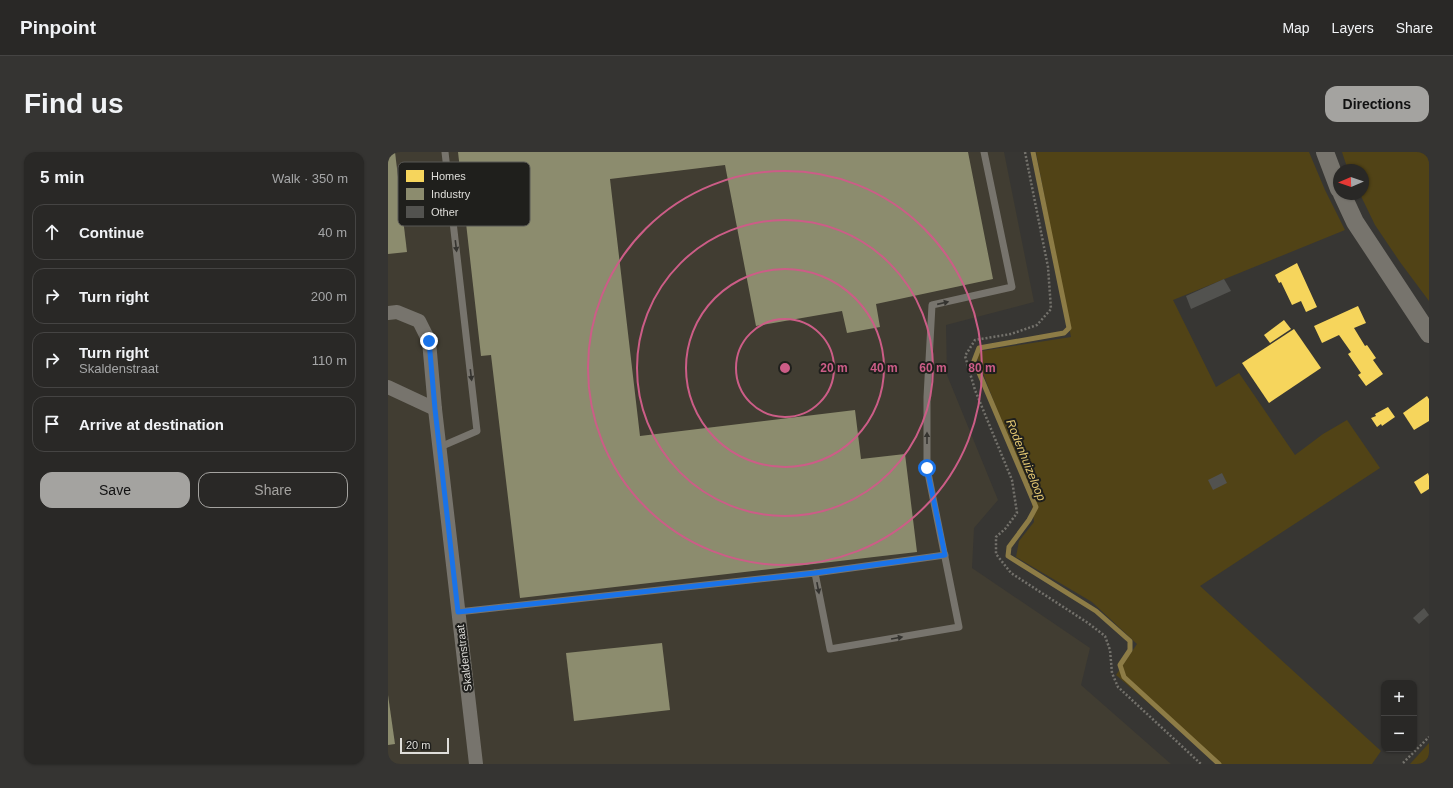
<!DOCTYPE html>
<html lang="en">
<head>
<meta charset="utf-8">
<style>
	body { margin:0; font-family:Arial,sans-serif; background:#353432; color:#f1f3f6 }
	.controls { position:absolute; right:12px; bottom:12px; display:grid; overflow:hidden; border-radius:8px; box-shadow:0 1px 3px #0004 }
	.controls button { width:36px; height:36px; display:grid; place-items:center; padding:0; border:0; border-bottom:1px solid #454443; background:#292826; color:#f1f3f6; font:20px sans-serif }
	.compass { position:absolute; left:945px; top:12px; width:36px; height:36px; border-radius:50%; background:#292826; box-shadow:0 1px 3px #0004; rotate:268deg }
	.scale { position:absolute; left:12px; bottom:10px; width:49px; box-sizing:border-box; padding-left:4px; border:2px solid #dfdeda; border-top:0; font-size:11px; line-height:14px; white-space:nowrap; color:#dfdeda; -webkit-text-stroke:3px #1f1f1c; paint-order:stroke }
	.stop { position:absolute; width:12px; height:12px; margin:-9px; border:3px solid #1a73e8; border-radius:50%; background:#fff }
	.stop.end { background:#1a73e8; border-color:#fff; box-shadow:0 1px 4px #0008 }
	.list { margin:0; padding:0; list-style:none }
	h2 { display:flex; justify-content:space-between; align-items:center; height:52px; margin:0; padding:0 16px; font-size:17px }
	h2 small { font-size:13px; font-weight:400; color:#a5a6a7 }
	.list li { display:grid; grid-template-columns:26px 1fr auto; gap:12px; align-items:center; box-sizing:border-box; height:56px; margin:0 8px 8px; padding:0 8px; border:1px solid #454443; border-radius:12px }
	.list b { display:block; font-size:15px; white-space:nowrap }
	.list p { margin:0; font-size:13px; white-space:nowrap; color:#a5a6a7 }
	.list em { font-size:13px; font-style:normal; color:#a5a6a7 }
	.actions { display:flex; gap:8px; padding:12px 16px }
	.actions a { flex:1; padding:9px 0; border:1px solid #a4a3a0; border-radius:12px; text-align:center; font-size:14px; color:#a4a3a0 }
	.actions .main { background:#a4a3a0; color:#111 }
	.icon { flex:none; width:22px; height:22px; fill:none; stroke:currentColor; stroke-width:2; stroke-linecap:round; stroke-linejoin:round }
	.map { position:relative; flex:none; width:1041px; height:612px; overflow:hidden; border-radius:12px }
	header { display:flex; align-items:center; gap:24px; box-sizing:border-box; height:56px; padding:0 20px; background:#292826; border-bottom:1px solid #454443 }
	header strong { font-size:19px }
	nav { display:flex; gap:22px; margin-inline-start:auto; font-size:14px }
	.intro { display:flex; align-items:center; justify-content:space-between; box-sizing:border-box; height:96px; padding:0 24px }
	h1 { margin:0; font-size:28px }
	.button { padding:10px 18px; border-radius:12px; background:#a4a3a0; color:#111; font-size:14px; font-weight:700 }
	main { display:flex; gap:24px; padding:0 24px }
	aside { flex:1; background:#292826; border-radius:12px; box-shadow:0 1px 3px #0004 }
	.map>svg:first-child { display:block }
	.built { fill:#413d32 }
	.green { fill:#514316 }
	.homes { fill:#f6d55c }
	.industry { fill:#8c8c6e }
	.lines { fill:none; stroke-linecap:round; stroke-linejoin:round }
	.stream { stroke:#8d7c46; stroke-width:5 }
	.building { fill:#52524f }
	.path { stroke:#74726c; stroke-width:2.5; stroke-dasharray:2 2; stroke-linecap:butt }
	.service { stroke:#77746d; stroke-width:7 }
	.minor { stroke:#77746d; stroke-width:14 }
	.tertiary { stroke:#77746d; stroke-width:18 }
	.oneway { fill:#353430 }
	.route { stroke:#1a73e8; stroke-width:5 }
	.ring { fill:none; stroke:#cc5d87; stroke-width:2 }
	.labels { text-anchor:middle; stroke-width:4; stroke-linejoin:round; paint-order:stroke }
	.street-label { font-size:11px; fill:#dfdeda; stroke:#1f1f1c }
	.water-label { font-size:12px; font-style:italic; fill:#e5c972; stroke:#1f1f1c }
	.key { fill:#1f1f1c; stroke:#595855; stroke-width:1 }
	.key-label { font-size:11px; fill:#dfdeda }
	.centre { fill:#cc5d87; stroke:#1f1f1c; stroke-width:2 }
	.ring-label { font-size:12px; text-anchor:middle; font-weight:bold; fill:#cc5d87; stroke:#1f1f1c; stroke-width:4; stroke-linejoin:round; paint-order:stroke }
</style>
</head>
<body>
<header>
<strong>Pinpoint</strong>
<nav><a>Map</a><a>Layers</a><a>Share</a></nav>
</header>
<div class="intro"><h1>Find us</h1><a class="button">Directions</a></div>
<main>
<aside>
<h2>5 min<small>Walk · 350 m</small></h2>
<ul class="list">
<li><svg class="icon" aria-label="ahead" viewBox="0 0 24 24"><path d="M12 20V5M6 11l6-6 6 6"/></svg><div><b>Continue</b></div><em>40 m</em></li>
<li><svg class="icon" aria-label="right" viewBox="0 0 24 24"><path d="M7 20v-9h11M14 6l5 5-5 5"/></svg><div><b>Turn right</b></div><em>200 m</em></li>
<li><svg class="icon" aria-label="right" viewBox="0 0 24 24"><path d="M7 20v-9h11M14 6l5 5-5 5"/></svg><div><b>Turn right</b><p>Skaldenstraat</p></div><em>110 m</em></li>
<li><svg class="icon" aria-label="arrive" viewBox="0 0 24 24"><path d="M6 21V4h12l-3 4 3 4H6"/></svg><div><b>Arrive at destination</b></div></li>
</ul>
<div class="actions"><a class="main">Save</a><a>Share</a></div>
</aside>
<div class="map">
<svg width="1041" height="612" viewBox="0 0 1041 612">
	<rect width="100%" height="100%" fill="#373633"/>
	<path class="built" d="M0,0H616L646,150L558,173L559,223L610,348L586,376L584,416L702,496L693,533L783,612H0Z"/>
	<g class="green">
		<path d="M648,0H921L937,38L957,78L785,148L828,235L851,221L907,303L935,282L959,268L992,316L812,434L993,599L984,612H831L728,523L749,492L704,450L628,405L631,389L646,370L643,343L620,287L587,200L683,185Z"/>
		<path d="M954,0H1041V149L1012,110L987,73L972,42H975V18H960Z"/>
		<path d="M1041,591V612H1022Z"/>
	</g>
	<g class="homes">
		<path d="M909,111L929,155L918,160L913,149L904,153L893,130L891,131L887,123Z"/>
		<path d="M970,154L978,171L966,176L977,194L979,193L988,206L985,208L995,222L978,234L970,223L973,221L960,202L963,200L951,183L934,191L926,174Z"/>
		<path d="M896,168L903,177L882,191L876,183Z"/>
		<path d="M906,177L933,216L881,251L854,211Z"/>
		<path d="M1039,244L1041,247V269L1026,278L1015,261Z"/>
		<path d="M1000,255L1007,265L994,274L993,272L989,275L983,266L988,264L987,262Z"/>
		<path d="M1040,321L1041,324V337L1033,342L1026,330Z"/>
	</g>
	<g class="industry">
		<path d="M0,0H7L19,100L0,102Z"/>
		<path d="M70,0H580L605,127L488,152L492,175L459,181L454,159L368,174L337,13L222,27L252,284L467,258L473,307L517,302L529,400L132,446L103,203L93,204Z"/>
		<path d="M274,491L282,558L186,569L178,501Z"/>
		<path d="M0,543L7,592L0,593Z"/>
	</g>
	<g class="lines">
		<path class="stream" d="M645,0L681,176L676,181L591,196L586,209L648,355L641,368L621,395L620,404L708,459L742,489V498L732,513L736,525L831,612"/>
	</g>
	<g class="building">
		<path d="M836,127L843,139L803,157L798,144Z"/>
		<path d="M834,321L839,331L825,338L820,328Z"/>
		<path d="M1036,456L1041,463L1031,472L1025,466Z"/>
	</g>
	<g class="lines">
		<g class="path">
			<path d="M637,0L660,115L663,157L649,173L623,182L587,188L577,204L587,238L624,328L629,361L617,377L608,385V402L623,421L700,471L717,484L722,498L724,521L730,535L813,612"/>
			<path d="M1015,611L1041,585"/>
		</g>
		<g class="service">
			<path d="M52,295L89,279L57,0"/>
			<path d="M427,421L557,403"/>
			<path d="M70,460L427,421L442,497L571,475L539,316V245L544,153L624,135L596,0"/>
		</g>
		<g class="minor">
			<path d="M0,161L9,160L31,169L41,189L47,257L88,612"/>
			<path d="M0,235L47,257"/>
		</g>
		<g class="tertiary">
			<path d="M937,0L951,37"/>
			<path d="M954,42L967,70L1041,182"/>
		</g>
	</g>
	<defs><path id="oneway-solid" d="M-6-.8H1V-3.2L6.5 0L1 3.2V.8H-6Z"/></defs>
	<g class="oneway">
		<use href="#oneway-solid" transform="translate(68 94) rotate(83)"/>
		<use href="#oneway-solid" transform="translate(555 151) rotate(-13)"/>
		<use href="#oneway-solid" transform="translate(83 223) rotate(83)"/>
		<use href="#oneway-solid" transform="translate(539 286) rotate(-90)"/>
		<use href="#oneway-solid" transform="translate(430 436) rotate(79)"/>
		<use href="#oneway-solid" transform="translate(509 486) rotate(-10)"/>
	</g>
	<g class="lines">
		<path class="route" d="M41,189L47,257L70,460L427,421L557,403L539,316"/>
	</g>
	<g class="ring">
		<circle cx="397" cy="216" r="49"/>
		<circle cx="397" cy="216" r="99"/>
		<circle cx="397" cy="216" r="148"/>
		<circle cx="397" cy="216" r="197"/>
	</g>
	<g class="labels">
		<g class="street-label">
			<text transform="translate(76 506) rotate(-97)" y="4">Skaldenstraat</text>
		</g>
		<g class="water-label">
			<text transform="translate(638 308) rotate(68)" y="4">Rodenhuizeloop</text>
		</g>
	</g>
	<rect x="10" y="10" width="132" height="64" rx="6" class="key"/>
	<rect x="18" y="18" width="18" height="12" fill="#f6d55c"/>
	<rect x="18" y="36" width="18" height="12" fill="#8c8c6e"/>
	<rect x="18" y="54" width="18" height="12" fill="#52524f"/>
	<g class="key-label">
		<text x="43" y="28">Homes</text>
		<text x="43" y="46">Industry</text>
		<text x="43" y="64">Other</text>
	</g>
	<circle cx="397" cy="216" r="6" class="centre"/>
	<g class="ring-label">
		<text x="446" y="220">20 m</text>
		<text x="496" y="220">40 m</text>
		<text x="545" y="220">60 m</text>
		<text x="594" y="220">80 m</text>
	</g>
</svg>
<div class="controls">
<button>+</button>
<button>−</button>
</div>
<svg class="compass" viewBox="-18 -18 36 36"><path d="M0-13l5 13h-10z" fill="#e53935"/><path d="M0 13l5-13h-10z" fill="#a5a6a7"/></svg>
<div class="scale">20 m</div>
<div class="stop" style="left:539px;top:316px"></div>
<div class="stop end" style="left:41px;top:189px"></div>
</div>
</main>
</body>
</html>
